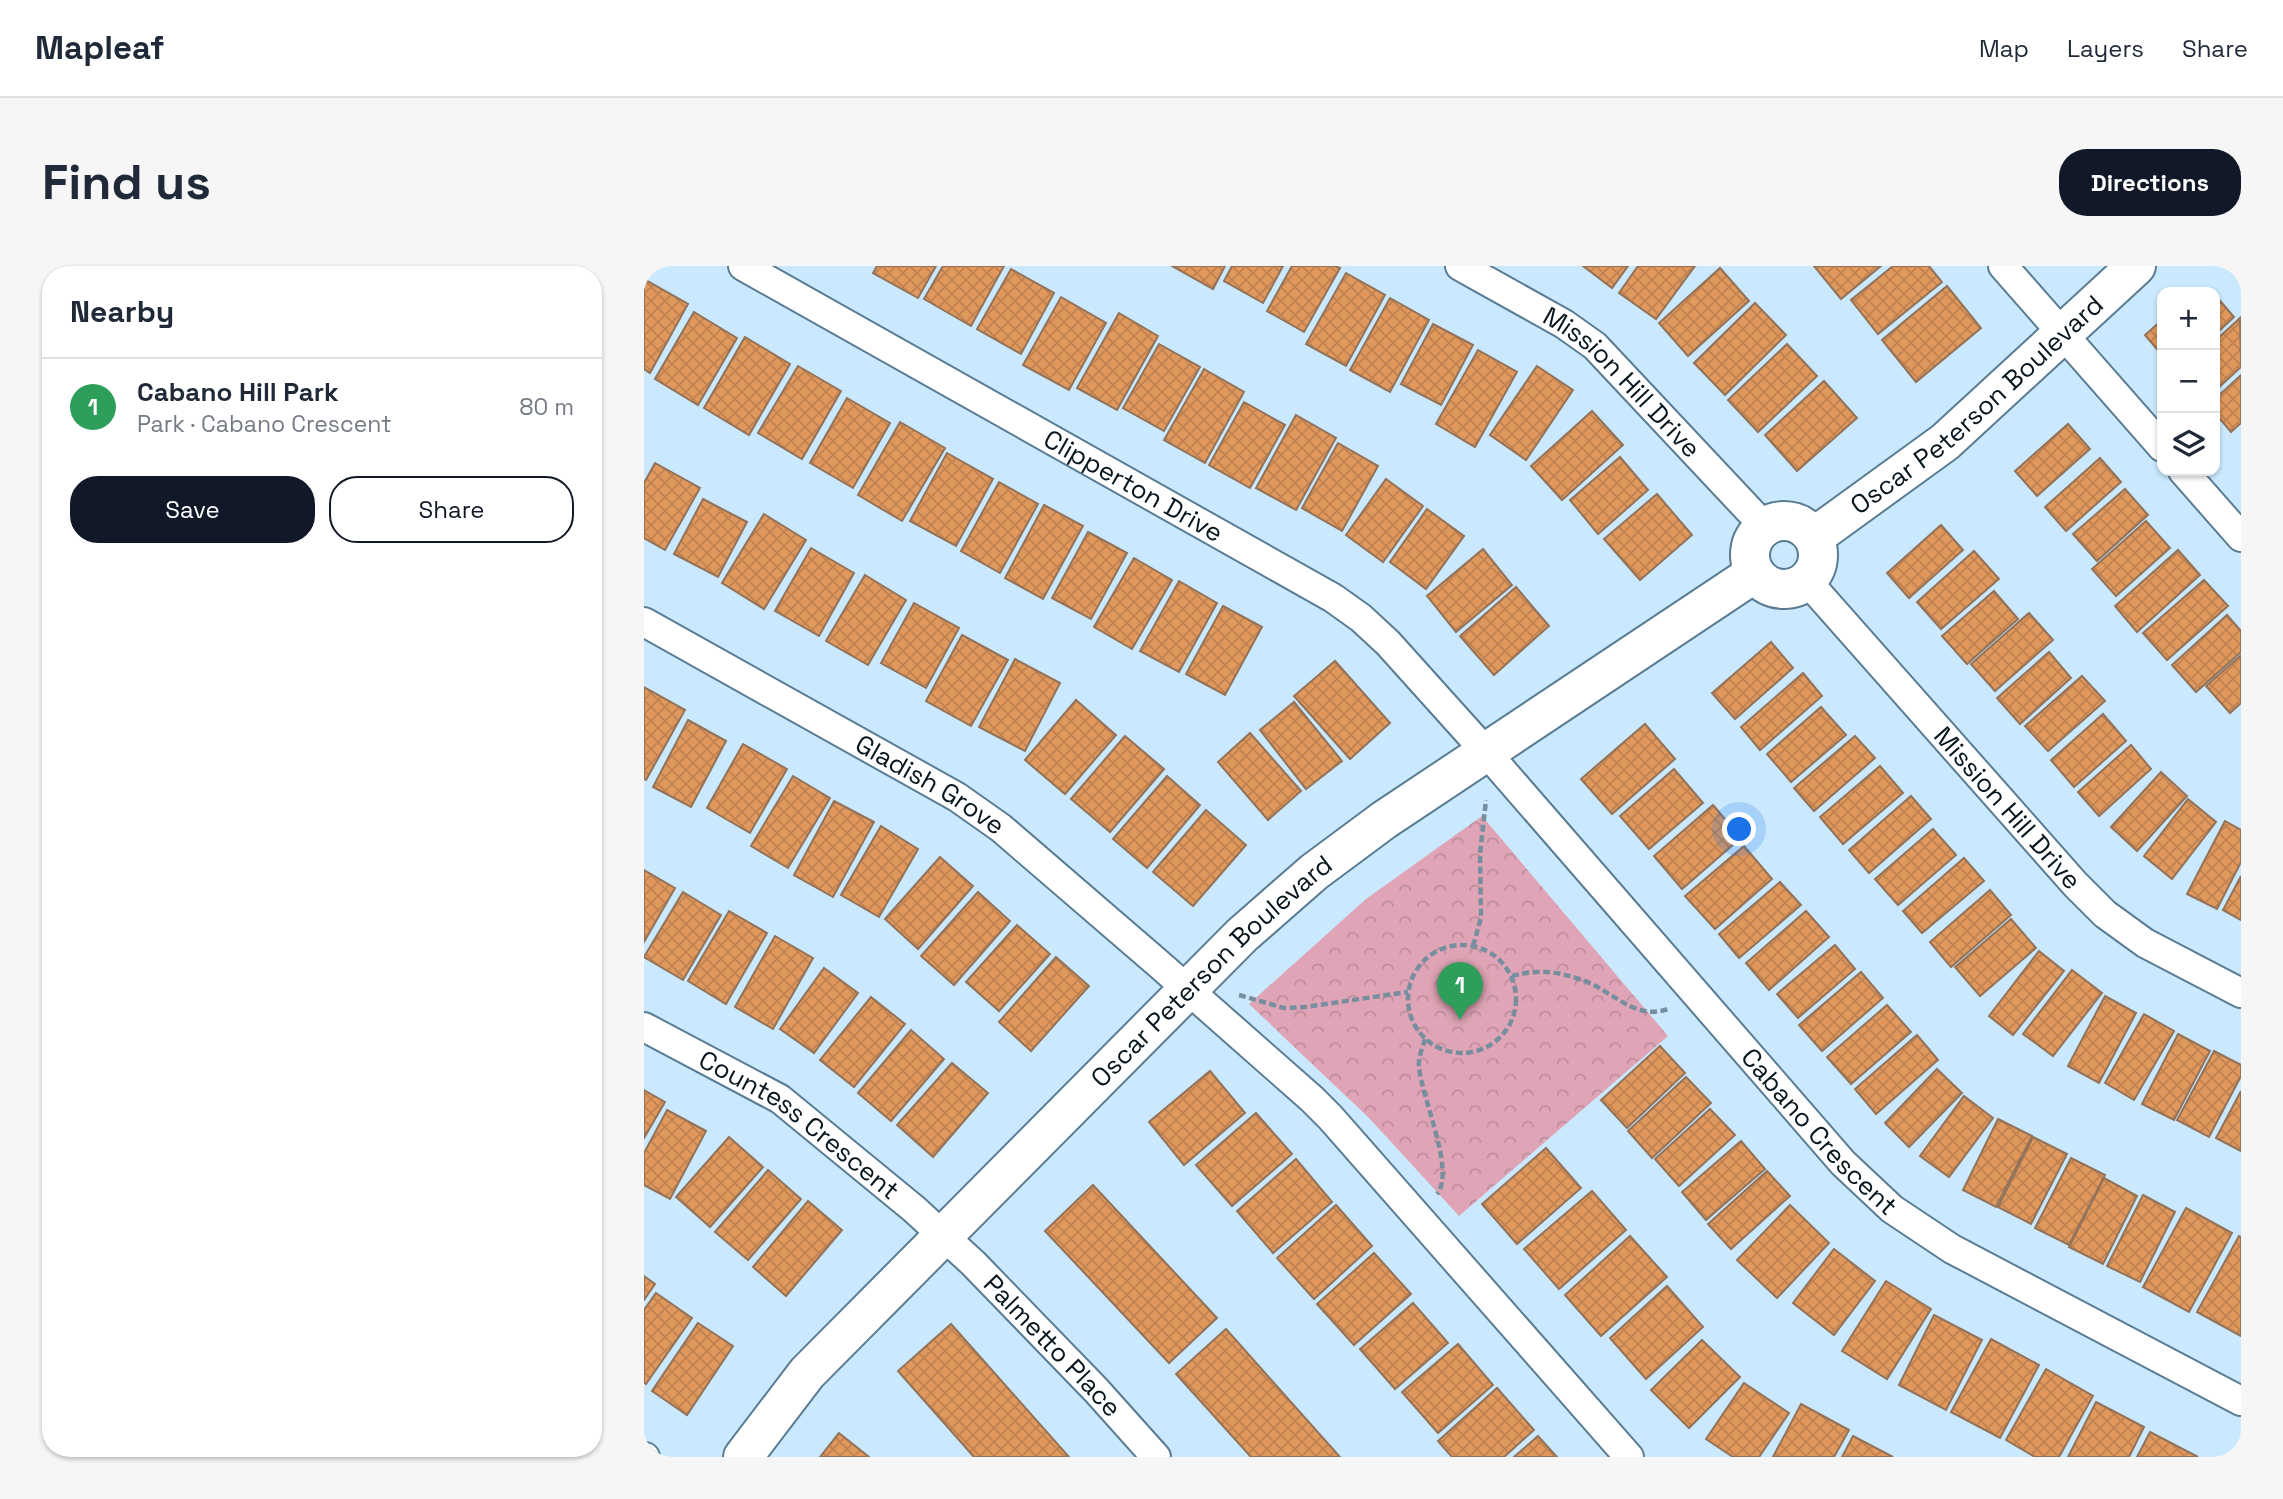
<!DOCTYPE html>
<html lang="en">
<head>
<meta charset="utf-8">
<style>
	body { margin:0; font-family:"Space Grotesk",sans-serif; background:#f6f6f7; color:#1f2937 }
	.controls { position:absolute; right:21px; top:21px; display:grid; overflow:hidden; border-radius:14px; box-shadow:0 2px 5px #0004 }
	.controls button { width:63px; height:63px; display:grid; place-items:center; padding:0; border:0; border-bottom:2px solid #e0e1e3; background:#fff; color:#1f2937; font:35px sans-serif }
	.you { position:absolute; left:1096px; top:564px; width:24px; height:24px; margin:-18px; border:5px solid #fff; border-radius:50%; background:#1a73e8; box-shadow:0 0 0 10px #1a73e833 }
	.badge { display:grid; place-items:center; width:46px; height:46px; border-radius:50%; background:#111827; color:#fff; font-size:23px; font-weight:700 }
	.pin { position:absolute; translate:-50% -58px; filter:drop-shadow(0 2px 4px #0008) }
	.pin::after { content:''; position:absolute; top:37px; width:24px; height:21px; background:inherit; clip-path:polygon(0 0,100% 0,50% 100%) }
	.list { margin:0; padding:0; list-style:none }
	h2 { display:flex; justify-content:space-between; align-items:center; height:91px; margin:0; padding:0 28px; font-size:30px }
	h2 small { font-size:23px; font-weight:400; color:#747a83 }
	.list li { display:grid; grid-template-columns:46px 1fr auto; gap:21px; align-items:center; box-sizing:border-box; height:98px; padding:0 28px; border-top:2px solid #e0e1e3 }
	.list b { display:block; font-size:26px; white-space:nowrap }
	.list p { margin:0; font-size:23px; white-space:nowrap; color:#747a83 }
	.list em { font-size:23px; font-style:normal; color:#747a83 }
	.actions { display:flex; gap:14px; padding:21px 28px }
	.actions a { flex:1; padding:16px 0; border:2px solid #111827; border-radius:28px; text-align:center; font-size:24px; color:#111827 }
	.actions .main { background:#111827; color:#fff }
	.icon { flex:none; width:38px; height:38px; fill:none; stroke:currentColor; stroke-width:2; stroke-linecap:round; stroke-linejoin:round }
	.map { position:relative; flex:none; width:1597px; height:1191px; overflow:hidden; border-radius:28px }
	header { display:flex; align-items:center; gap:42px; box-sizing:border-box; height:98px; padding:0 35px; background:#fff; border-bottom:2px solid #e0e1e3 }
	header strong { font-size:33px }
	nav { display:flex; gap:38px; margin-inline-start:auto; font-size:24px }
	.intro { display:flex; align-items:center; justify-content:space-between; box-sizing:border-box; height:168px; padding:0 42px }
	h1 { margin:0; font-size:49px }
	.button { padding:18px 32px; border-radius:28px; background:#111827; color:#fff; font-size:24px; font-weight:700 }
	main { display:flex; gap:42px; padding:0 42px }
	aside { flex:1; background:#fff; border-radius:28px; box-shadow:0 2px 5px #0004 }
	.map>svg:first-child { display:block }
	.park { fill:url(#park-crowns) }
	.building { fill:url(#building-cross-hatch); stroke:#927259; stroke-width:2 }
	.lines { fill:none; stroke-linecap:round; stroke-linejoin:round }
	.street-casing { stroke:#597c94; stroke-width:32 }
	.secondary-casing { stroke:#597c94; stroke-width:42 }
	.path { stroke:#768e9e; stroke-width:4.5; stroke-dasharray:7 3.5; stroke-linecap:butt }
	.street { stroke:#fff; stroke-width:28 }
	.secondary { stroke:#fff; stroke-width:38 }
	.labels { text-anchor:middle; stroke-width:6; stroke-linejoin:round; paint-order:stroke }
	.street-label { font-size:26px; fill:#07151e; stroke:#cae9fe }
</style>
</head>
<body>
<header>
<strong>Mapleaf</strong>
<nav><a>Map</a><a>Layers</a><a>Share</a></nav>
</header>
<div class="intro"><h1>Find us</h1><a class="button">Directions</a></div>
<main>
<aside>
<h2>Nearby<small></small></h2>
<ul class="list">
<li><span class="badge" style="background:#2e9e5b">1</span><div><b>Cabano Hill Park</b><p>Park · Cabano Crescent</p></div><em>80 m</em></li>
</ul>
<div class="actions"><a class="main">Save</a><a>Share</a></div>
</aside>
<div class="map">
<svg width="1597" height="1191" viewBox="0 0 1597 1191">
	<defs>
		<pattern id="park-crowns" width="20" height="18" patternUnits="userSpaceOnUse" patternTransform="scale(1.75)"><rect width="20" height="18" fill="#dfa5b6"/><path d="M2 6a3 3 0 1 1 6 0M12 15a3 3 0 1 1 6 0" fill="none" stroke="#be8d9c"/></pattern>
		<pattern id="building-cross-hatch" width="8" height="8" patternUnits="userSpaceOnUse" patternTransform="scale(1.75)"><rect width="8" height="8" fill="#e1985c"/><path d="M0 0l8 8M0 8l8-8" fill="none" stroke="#c08250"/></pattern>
	</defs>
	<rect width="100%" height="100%" fill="#cae9fe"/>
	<path class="park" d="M838,550L1024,770L815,950L725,852L605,738L722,633Z"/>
	<g class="building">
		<path d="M233,0H292L274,32L229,7Z"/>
		<path d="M299,0H360L327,60L280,33Z"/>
		<path d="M528,0H581L569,23Z"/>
		<path d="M588,0H639L619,37L580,15Z"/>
		<path d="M648,0H691L696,2L660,66L623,45Z"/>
		<path d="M939,0H984L968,22Z"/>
		<path d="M994,0H1051L1012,53L975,27Z"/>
		<path d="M1170,0H1237L1197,33Z"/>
		<path d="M1249,0H1285L1298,16L1234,68L1207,34Z"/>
		<path d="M1076,2L1105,35L1044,90L1015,57Z"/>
		<path d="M367,3L410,27L377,88L333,63Z"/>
		<path d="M702,7L741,29L702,100L662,78Z"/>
		<path d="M0,13L44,38L6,107L0,103Z"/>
		<path d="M1303,20L1337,62L1272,116L1238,74Z"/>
		<path d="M1571,29L1590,51L1571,69Z"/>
		<path d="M417,31L462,57L425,124L379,99Z"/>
		<path d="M746,32L785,54L746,126L706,104Z"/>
		<path d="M1111,37L1142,69L1081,129L1050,97Z"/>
		<path d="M50,46L93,72L54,139L11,113Z"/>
		<path d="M475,47L514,70L473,144L433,122Z"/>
		<path d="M1596,52L1597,101L1571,125V75Z"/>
		<path d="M1518,54V89L1501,69Z"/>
		<path d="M789,58L829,79L797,139L757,118Z"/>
		<path d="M101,71L146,98L105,169L60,142Z"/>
		<path d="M515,78L556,101L520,165L479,142Z"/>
		<path d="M1143,78L1173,110L1114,166L1084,134Z"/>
		<path d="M834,84L873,106L831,181L792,158Z"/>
		<path d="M154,100L197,125L158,193L114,167Z"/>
		<path d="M893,100L929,124L882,194L846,169Z"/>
		<path d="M560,103L600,126L561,197L520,174Z"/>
		<path d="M1597,109V157L1587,166L1571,147V133Z"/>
		<path d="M1180,115L1213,152L1153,205L1121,169Z"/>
		<path d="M203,132L246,157L209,222L166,197Z"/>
		<path d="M600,136L641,159L606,222L565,199Z"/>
		<path d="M948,145L979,179L918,234L887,200Z"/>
		<path d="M652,149L692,172L652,244L612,222Z"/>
		<path d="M256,156L301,182L258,255L214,229Z"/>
		<path d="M1424,158L1446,183L1393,230L1371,205Z"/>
		<path d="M694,177L734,200L698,265L658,242Z"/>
		<path d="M303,187L349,213L312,280L266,255Z"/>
		<path d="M976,191L1004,224L954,268L926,234Z"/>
		<path d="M1456,192L1477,216L1422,265L1401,241Z"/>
		<path d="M11,197L56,222L21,284L0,272V217Z"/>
		<path d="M742,213L779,240L739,296L702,269Z"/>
		<path d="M355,216L394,238L356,307L317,285Z"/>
		<path d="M1481,223L1504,249L1453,295L1429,268Z"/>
		<path d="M1013,228L1048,269L996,314L960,273Z"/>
		<path d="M59,233L103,256L74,311L30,288Z"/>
		<path d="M400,239L439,260L399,333L361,312Z"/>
		<path d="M783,243L820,270L782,323L746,296Z"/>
		<path d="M120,248L162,274L120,343L78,317Z"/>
		<path d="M1502,255L1526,282L1472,330L1448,303Z"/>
		<path d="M1297,259L1319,284L1265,332L1243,307Z"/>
		<path d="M444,266L483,287L447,353L408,332Z"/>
		<path d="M167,282L210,307L175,370L131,345Z"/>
		<path d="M839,283L868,319L812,366L783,330Z"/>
		<path d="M1534,284L1556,309L1493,366L1471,340Z"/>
		<path d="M1330,285L1355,313L1297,363L1273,336Z"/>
		<path d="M490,292L528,314L488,383L450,361Z"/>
		<path d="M221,309L262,334L224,399L182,375Z"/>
		<path d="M1560,314L1584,340L1523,394L1499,367Z"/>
		<path d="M535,315L573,337L535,406L496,385Z"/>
		<path d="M872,321L905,360L850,409L816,370Z"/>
		<path d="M1350,325L1374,353L1323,398L1298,370Z"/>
		<path d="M270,337L315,362L282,422L237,397Z"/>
		<path d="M579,340L618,361L581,429L542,408Z"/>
		<path d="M1385,347L1409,374L1351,425L1327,398Z"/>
		<path d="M1583,349L1597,365V386L1552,426L1528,399Z"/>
		<path d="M318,369L364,394L327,460L282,435Z"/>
		<path d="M1127,376L1149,402L1091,453L1068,427Z"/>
		<path d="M1405,386L1427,412L1376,458L1353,432Z"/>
		<path d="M1597,389V437L1586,447L1562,420Z"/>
		<path d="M371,393L416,417L381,485L335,461Z"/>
		<path d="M691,395L746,457L706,493L650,430Z"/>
		<path d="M1159,407L1178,430L1116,484L1097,461Z"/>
		<path d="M1438,410L1461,435L1404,485L1381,460Z"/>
		<path d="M0,421L41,444L2,514L0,513Z"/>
		<path d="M432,434L472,469L421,528L381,494Z"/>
		<path d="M650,436L698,495L662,523L616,464Z"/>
		<path d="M1177,441L1202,469L1147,516L1123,488Z"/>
		<path d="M1459,448L1482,475L1430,521L1407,494Z"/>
		<path d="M44,454L82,475L47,541L9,521Z"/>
		<path d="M1001,458L1031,493L968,548L937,513Z"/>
		<path d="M606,467L657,525L624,554L574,496Z"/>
		<path d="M481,470L520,503L466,566L427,533Z"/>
		<path d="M1211,470L1231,492L1170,545L1150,522Z"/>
		<path d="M99,478L143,503L106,567L63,542Z"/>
		<path d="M1487,479L1507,503L1455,550L1434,526Z"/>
		<path d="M1236,500L1259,527L1199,578L1176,551Z"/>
		<path d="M1030,503L1059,537L1005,583L976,550Z"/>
		<path d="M1517,506L1543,530L1493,585L1467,561Z"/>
		<path d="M149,510L186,532L144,602L107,580Z"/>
		<path d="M523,510L556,539L503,602L469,573Z"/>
		<path d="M1267,530L1287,553L1225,607L1205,584Z"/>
		<path d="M1544,533L1572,556L1528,613L1500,590Z"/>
		<path d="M190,535L230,556L189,631L150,609Z"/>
		<path d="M1069,539L1097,572L1038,623L1010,590Z"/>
		<path d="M562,544L602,579L549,640L509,606Z"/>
		<path d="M1581,555L1597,564V596L1573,643L1543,628Z"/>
		<path d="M237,560L274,583L235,651L197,629Z"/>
		<path d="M1289,563L1312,589L1254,639L1231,613Z"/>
		<path d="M1100,580L1128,613L1071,663L1041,630Z"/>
		<path d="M296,591L329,620L274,683L241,653Z"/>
		<path d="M1320,592L1340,615L1278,667L1259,645Z"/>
		<path d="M0,604L31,622L0,676Z"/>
		<path d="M1597,610V654L1579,644Z"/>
		<path d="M1136,616L1157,639L1095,692L1075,668Z"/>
		<path d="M1346,624L1367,649L1307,701L1286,676Z"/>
		<path d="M39,626L77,649L39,714L0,691Z"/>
		<path d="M334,626L366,655L310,719L277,690Z"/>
		<path d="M85,645L123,667L82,738L44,715Z"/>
		<path d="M1162,645L1185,671L1125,724L1102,697Z"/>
		<path d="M1367,653L1392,682L1336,730L1311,701Z"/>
		<path d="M373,659L406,688L355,745L322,716Z"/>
		<path d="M131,670L169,692L129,763L91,741Z"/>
		<path d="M1191,679L1211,703L1154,752L1133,728Z"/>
		<path d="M1395,685L1420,705L1369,769L1345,750Z"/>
		<path d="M412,691L445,720L387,785L355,756Z"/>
		<path d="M180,702L214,727L170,787L136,763Z"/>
		<path d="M1428,704L1458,727L1409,790L1379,768Z"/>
		<path d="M1217,706L1239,732L1178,785L1155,759Z"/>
		<path d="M1461,730L1492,747L1455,817L1424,800Z"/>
		<path d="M227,731L261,758L210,821L176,794Z"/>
		<path d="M1243,739L1267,766L1207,818L1183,791Z"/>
		<path d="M1500,748L1530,765L1490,834L1461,817Z"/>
		<path d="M267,764L300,793L247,855L214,827Z"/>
		<path d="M1534,768L1566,785L1530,854L1498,838Z"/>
		<path d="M1273,769L1294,794L1232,848L1211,823Z"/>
		<path d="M1016,780L1041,807L983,862L957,834Z"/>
		<path d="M1570,785L1597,799V810L1565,871L1533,854Z"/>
		<path d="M308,797L344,827L289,891L253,859Z"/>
		<path d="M1293,803L1318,827L1265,881L1241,857Z"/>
		<path d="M566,805L601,847L540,899L505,856Z"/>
		<path d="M1042,811L1067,837L1008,892L984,865Z"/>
		<path d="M0,824L21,836L0,872Z"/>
		<path d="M1597,825V885L1572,872Z"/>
		<path d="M1320,830L1349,852L1305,911L1276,890Z"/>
		<path d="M1066,843L1091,869L1035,920L1011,893Z"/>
		<path d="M23,844L62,865L26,933L0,919V887Z"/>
		<path d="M612,847L648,888L588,940L552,899Z"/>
		<path d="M1354,853L1388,870L1352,941L1319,924Z"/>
		<path d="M85,871L119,901L66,961L32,931Z"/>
		<path d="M1389,871L1423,888L1387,958L1354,941Z"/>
		<path d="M1097,875L1121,903L1062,954L1038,926Z"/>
		<path d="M902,882L937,922L873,978L838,938Z"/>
		<path d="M1427,892L1461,909L1425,979L1391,962Z"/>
		<path d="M652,893L688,936L629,987L593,945Z"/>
		<path d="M124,904L157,933L104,994L71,966Z"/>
		<path d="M1123,905L1146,930L1087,983L1064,958Z"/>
		<path d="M1460,912L1493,930L1459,998L1425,981Z"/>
		<path d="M449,919L573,1052L525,1097L401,965Z"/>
		<path d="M948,925L982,964L915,1023L880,983Z"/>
		<path d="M1499,929L1531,946L1496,1016L1463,1000Z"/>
		<path d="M164,935L198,964L142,1030L109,1001Z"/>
		<path d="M692,939L728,980L670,1033L633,992Z"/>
		<path d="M1146,939L1185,977L1133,1032L1093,994Z"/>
		<path d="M1542,942L1588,967L1545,1046L1499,1021Z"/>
		<path d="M986,970L1023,1011L957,1070L921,1029Z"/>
		<path d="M1595,970L1597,971V1070L1553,1046Z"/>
		<path d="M1190,983L1231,1015L1190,1069L1149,1037Z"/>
		<path d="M730,987L767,1028L710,1079L673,1038Z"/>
		<path d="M0,1010L11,1018L0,1034Z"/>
		<path d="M1242,1015L1287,1043L1243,1113L1198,1085Z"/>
		<path d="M1023,1020L1059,1061L1002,1113L966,1072Z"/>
		<path d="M12,1027L48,1052L2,1118L0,1117V1044Z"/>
		<path d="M769,1037L804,1077L751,1123L716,1083Z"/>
		<path d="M1290,1049L1338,1074L1302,1144L1255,1119Z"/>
		<path d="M54,1057L89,1080L43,1149L8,1125Z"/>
		<path d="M307,1058L425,1191H330L254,1105Z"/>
		<path d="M582,1063L696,1191H607L532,1108Z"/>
		<path d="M1347,1073L1395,1099L1356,1172L1307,1146Z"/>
		<path d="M1058,1074L1096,1111L1045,1162L1007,1124Z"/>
		<path d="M814,1078L849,1119L794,1167L758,1126Z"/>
		<path d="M1402,1103L1449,1130L1415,1191H1391L1362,1174Z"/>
		<path d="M1100,1117L1145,1147L1115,1191H1089L1062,1173Z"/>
		<path d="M853,1122L890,1164L860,1191H808L794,1175Z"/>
		<path d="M1452,1136L1500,1161L1485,1191H1424Z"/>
		<path d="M1157,1138L1205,1164L1190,1191H1129Z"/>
		<path d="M1506,1166L1554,1191H1493Z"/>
		<path d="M195,1167L225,1191H176Z"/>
		<path d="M894,1170L913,1191H870Z"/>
		<path d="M1209,1170L1249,1191H1198Z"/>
	</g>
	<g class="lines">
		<g class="street-casing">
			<g id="street">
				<path id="s1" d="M99,0L689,332L717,352L744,377L842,486L1199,897L1248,943L1308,983L1597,1135"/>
				<path id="s2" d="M816,0L920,58L951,80L1120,260"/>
				<path d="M1359,0L1518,181"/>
				<path d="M1539,205L1597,271"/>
				<path id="s3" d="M1163,315L1431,618L1461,648L1501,677L1597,727"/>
				<path id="s4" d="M0,356L313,531L357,562L516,699L668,833L686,851L985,1191"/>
				<path id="s5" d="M0,761L136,833L270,943L329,997L452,1124L512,1191"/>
				<path d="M0,1191H1"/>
			</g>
		</g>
		<g class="secondary-casing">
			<g id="secondary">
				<circle cx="1140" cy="289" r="34"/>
				<path id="s6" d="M1170,271L1301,176L1492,0"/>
				<path id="s7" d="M99,1191L163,1107L598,669L670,606L740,554L1111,307"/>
			</g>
		</g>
		<g class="path">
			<circle cx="818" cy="733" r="54"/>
			<path d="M829,680L837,652L836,588L842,534"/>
			<path d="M868,710C895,703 912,705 938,714C968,724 990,755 1024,743"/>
			<path d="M595,729L640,742L661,741L764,726"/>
			<path d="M781,773C779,781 774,791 775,800C777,831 812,905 793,928"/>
		</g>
		<use href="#street" class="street"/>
		<use href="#secondary" class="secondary"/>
	</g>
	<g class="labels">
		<g class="street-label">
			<text dy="9" stroke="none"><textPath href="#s2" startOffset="201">Mission Hill Drive</textPath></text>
			<text dy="9" stroke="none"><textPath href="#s6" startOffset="210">Oscar Peterson Boulevard</textPath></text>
			<text dy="9" stroke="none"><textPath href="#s1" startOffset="448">Clipperton Drive</textPath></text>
			<text dy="9" stroke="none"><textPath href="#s4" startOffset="329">Gladish Grove</textPath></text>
			<text dy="9" stroke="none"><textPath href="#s3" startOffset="303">Mission Hill Drive</textPath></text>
			<text dy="9" stroke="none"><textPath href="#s7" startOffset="676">Oscar Peterson Boulevard</textPath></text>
			<text dy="9" stroke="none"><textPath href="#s5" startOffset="184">Countess Crescent</textPath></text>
			<text dy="9" stroke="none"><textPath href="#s1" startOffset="1400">Cabano Crescent</textPath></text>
			<text dy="9" stroke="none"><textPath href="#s5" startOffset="522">Palmetto Place</textPath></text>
		</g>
	</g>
</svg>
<div class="controls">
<button>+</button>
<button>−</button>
<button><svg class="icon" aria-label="layers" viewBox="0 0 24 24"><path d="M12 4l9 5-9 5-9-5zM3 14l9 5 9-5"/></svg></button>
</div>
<div class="you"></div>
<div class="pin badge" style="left:816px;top:754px;background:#2e9e5b">1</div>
</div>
</main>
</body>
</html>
